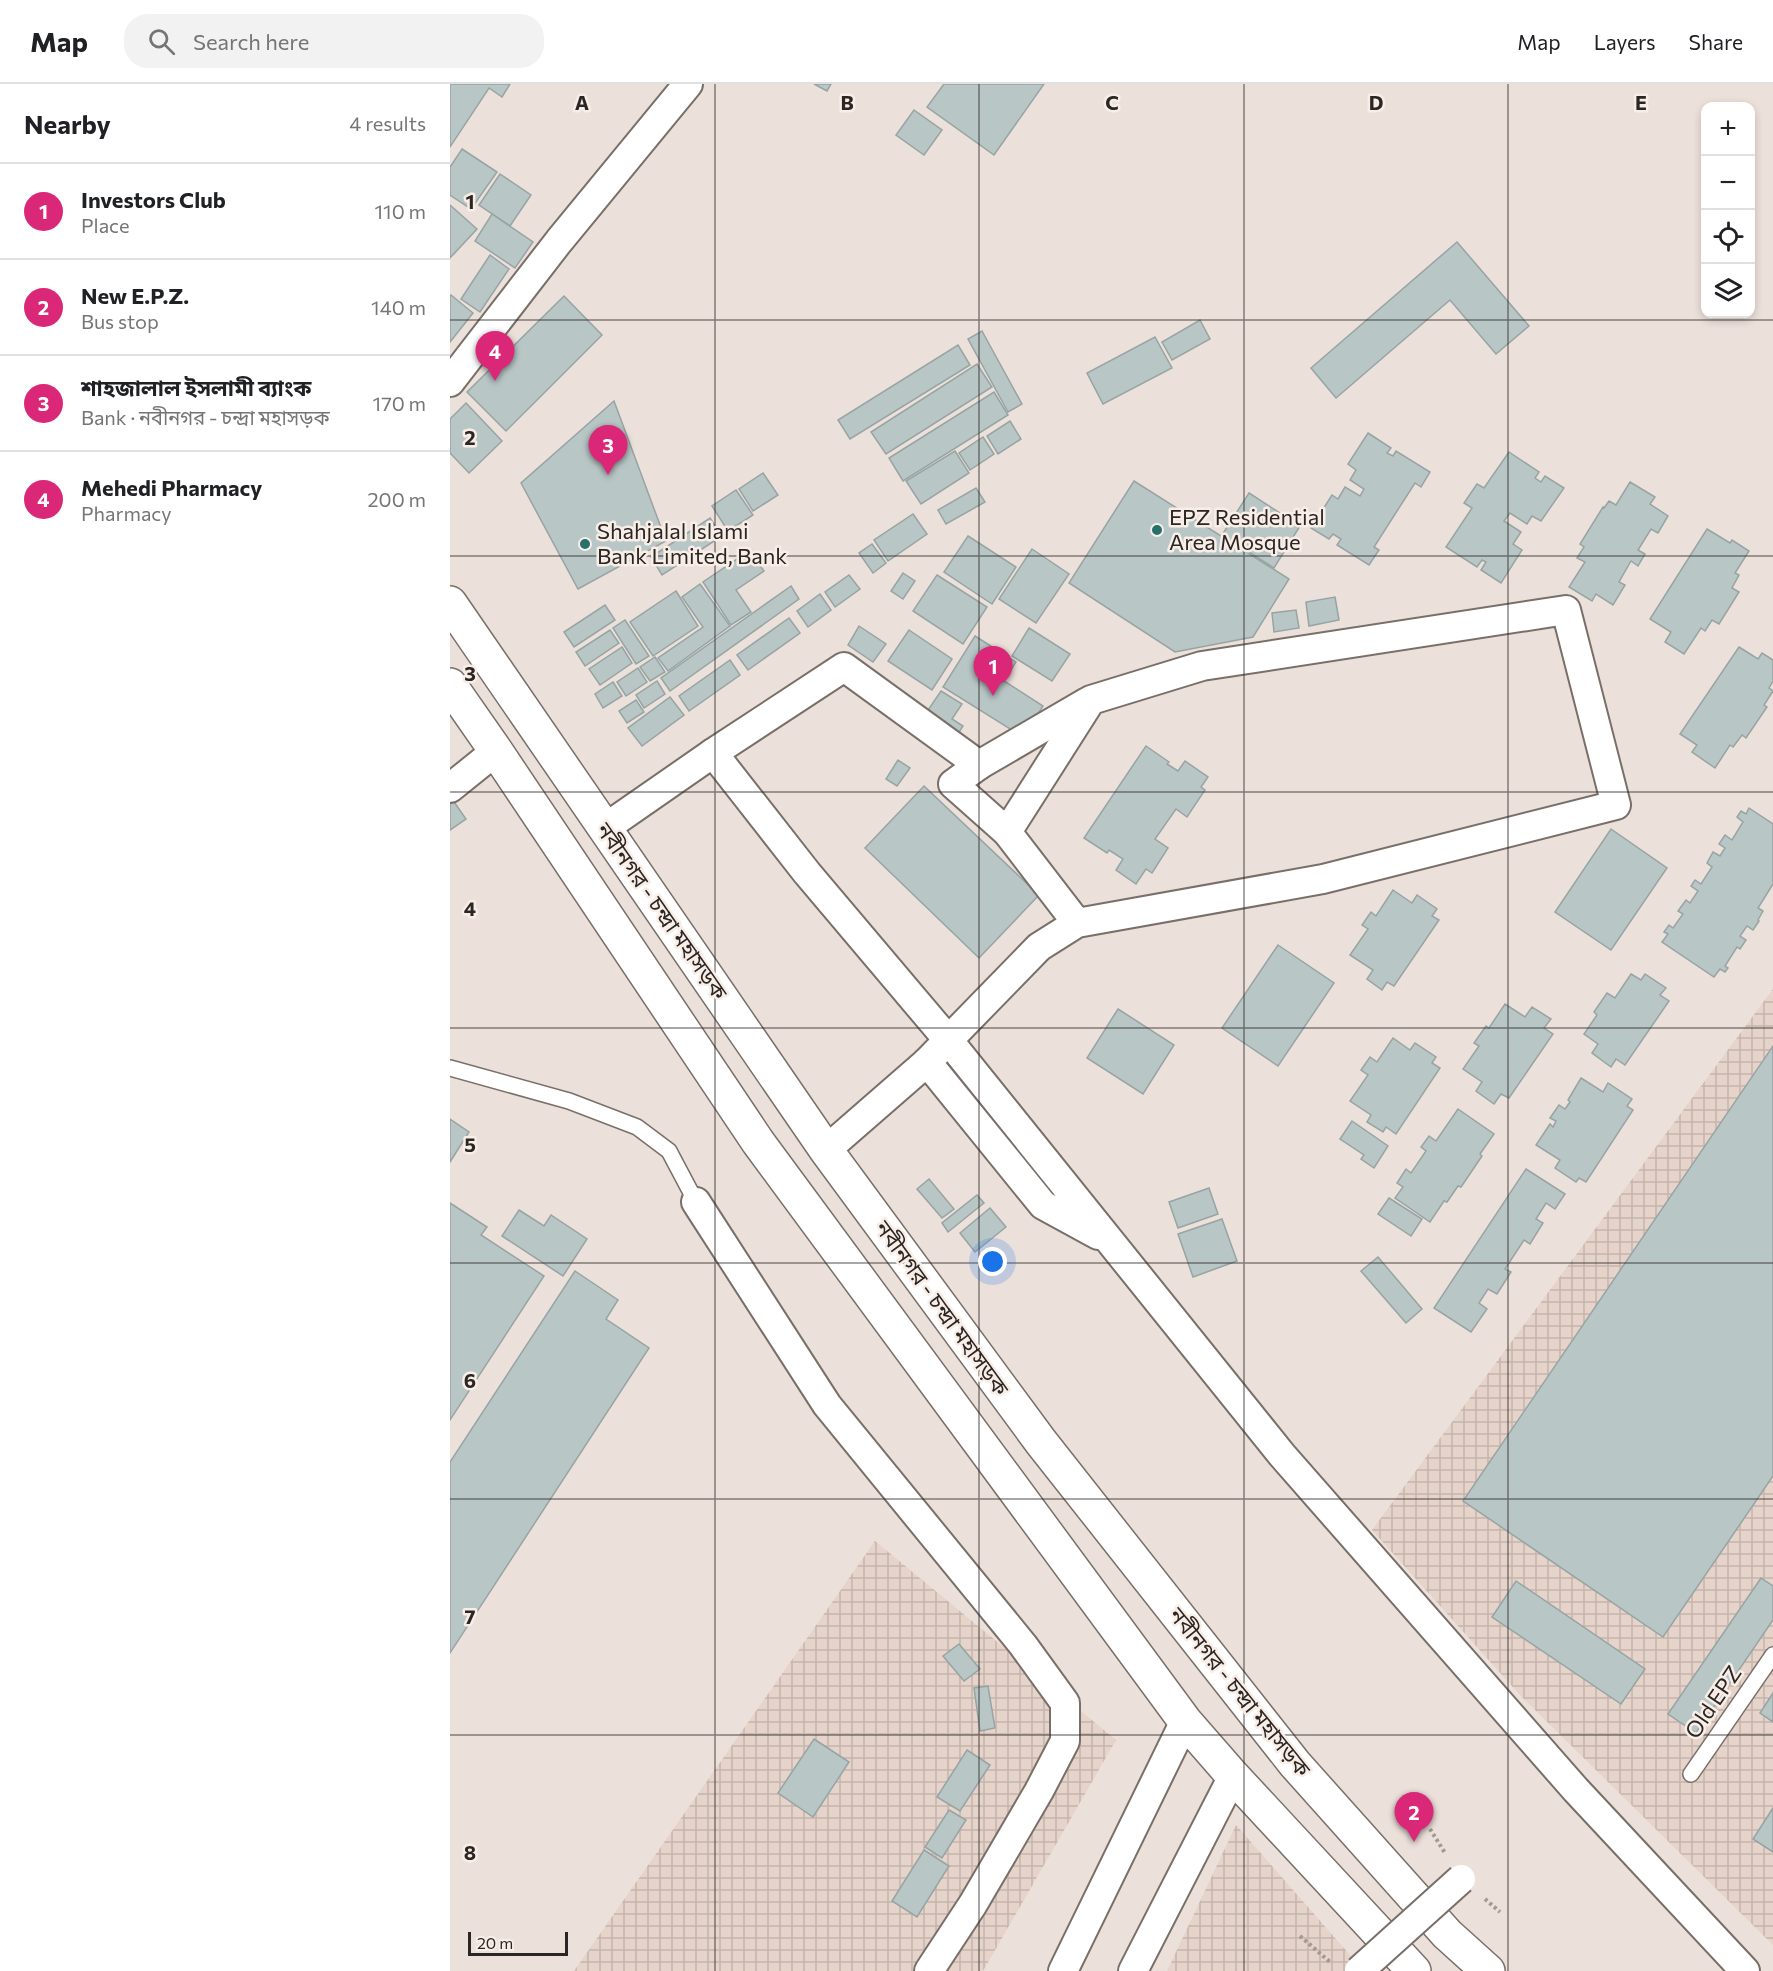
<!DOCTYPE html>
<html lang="en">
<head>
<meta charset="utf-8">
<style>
	body { margin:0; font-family:Commissioner,"Noto Sans Bengali",sans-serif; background:#f2f2f2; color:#202124 }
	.controls { position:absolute; right:18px; top:18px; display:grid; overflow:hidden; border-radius:12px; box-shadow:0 3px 9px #0003 }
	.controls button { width:54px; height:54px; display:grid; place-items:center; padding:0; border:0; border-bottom:2px solid #e0e0e0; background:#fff; color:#202124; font:30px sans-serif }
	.scale { position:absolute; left:18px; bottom:15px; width:100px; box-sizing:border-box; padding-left:6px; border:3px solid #2a2624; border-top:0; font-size:16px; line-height:21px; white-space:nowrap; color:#2a2624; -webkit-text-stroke:4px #f9eee7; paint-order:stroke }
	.you { position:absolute; left:543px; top:1178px; width:21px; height:21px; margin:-15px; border:4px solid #fff; border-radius:50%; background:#1a73e8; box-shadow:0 0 0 9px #1a73e833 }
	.badge { display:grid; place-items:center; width:39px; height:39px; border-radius:50%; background:#db2777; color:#fff; font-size:20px; font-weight:700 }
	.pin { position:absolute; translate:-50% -50px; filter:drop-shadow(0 2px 3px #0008) }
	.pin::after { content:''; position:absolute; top:32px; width:21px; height:18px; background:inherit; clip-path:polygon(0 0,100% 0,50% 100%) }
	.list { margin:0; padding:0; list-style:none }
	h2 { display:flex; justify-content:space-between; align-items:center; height:78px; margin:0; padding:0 24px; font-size:26px }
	h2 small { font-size:20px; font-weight:400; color:#757577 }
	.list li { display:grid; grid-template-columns:39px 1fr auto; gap:18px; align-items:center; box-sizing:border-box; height:96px; padding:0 24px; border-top:2px solid #e0e0e0 }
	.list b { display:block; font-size:22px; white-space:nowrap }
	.list p { margin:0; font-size:20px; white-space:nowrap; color:#757577 }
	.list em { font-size:20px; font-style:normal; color:#757577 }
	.icon { flex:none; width:33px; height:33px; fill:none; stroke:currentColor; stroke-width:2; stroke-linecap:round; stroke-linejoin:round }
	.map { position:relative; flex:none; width:1323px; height:1887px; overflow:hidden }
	header { display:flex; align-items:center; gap:36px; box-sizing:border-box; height:84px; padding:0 30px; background:#fff; border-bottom:2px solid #e0e0e0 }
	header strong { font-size:28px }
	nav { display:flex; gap:33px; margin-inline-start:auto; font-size:21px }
	.search { width:420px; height:54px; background:#f2f2f2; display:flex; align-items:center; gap:15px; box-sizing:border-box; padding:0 21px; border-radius:24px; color:#757577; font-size:22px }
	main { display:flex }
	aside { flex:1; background:#fff }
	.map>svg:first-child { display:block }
	.industrial { fill:url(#industrial-grid) }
	.building { fill:#b8c6c5; stroke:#97a4a3; stroke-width:1.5 }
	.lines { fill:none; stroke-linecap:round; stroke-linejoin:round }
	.lane-casing { stroke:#796f69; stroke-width:18 }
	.street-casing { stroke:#796f69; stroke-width:32 }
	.highway-casing { stroke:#796f69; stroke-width:36 }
	.path { stroke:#a29994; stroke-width:4; stroke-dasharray:3 3; stroke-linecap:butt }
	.lane { stroke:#fff; stroke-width:15 }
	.street { stroke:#fff; stroke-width:28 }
	.highway { stroke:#fff; stroke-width:33 }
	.street-bridge-casing { stroke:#796f69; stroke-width:32; stroke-linecap:butt }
	.street-bridge { stroke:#fff; stroke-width:28 }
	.grid { fill:none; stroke:#2a2624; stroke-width:1.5; stroke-opacity:0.55 }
	.poi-dot { fill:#27716d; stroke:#f9eee7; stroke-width:2 }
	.labels { text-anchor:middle; stroke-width:5; stroke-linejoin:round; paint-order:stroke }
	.poi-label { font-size:22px; fill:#2a2624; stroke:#f9eee7; text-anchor:start }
	.street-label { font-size:22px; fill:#2a2624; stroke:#f9eee7 }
	.grid-label { font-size:20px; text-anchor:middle; font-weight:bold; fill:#2a2624; stroke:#f9eee7; stroke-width:5; stroke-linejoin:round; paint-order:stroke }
</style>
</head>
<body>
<header>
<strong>Map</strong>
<div class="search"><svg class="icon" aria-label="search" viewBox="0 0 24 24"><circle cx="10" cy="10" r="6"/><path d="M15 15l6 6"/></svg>Search here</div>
<nav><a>Map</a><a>Layers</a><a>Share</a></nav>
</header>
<main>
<aside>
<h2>Nearby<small>4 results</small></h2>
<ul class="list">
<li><span class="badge">1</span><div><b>Investors Club</b><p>Place</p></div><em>110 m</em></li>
<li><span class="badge">2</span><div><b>New E.P.Z.</b><p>Bus stop</p></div><em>140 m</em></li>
<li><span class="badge">3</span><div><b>শাহজালাল ইসলামী ব্যাংক</b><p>Bank · নবীনগর - চন্দ্রা মহাসড়ক</p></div><em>170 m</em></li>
<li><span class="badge">4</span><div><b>Mehedi Pharmacy</b><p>Pharmacy</p></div><em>200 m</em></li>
</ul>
</aside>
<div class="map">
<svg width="1323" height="1887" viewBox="0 0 1323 1887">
	<defs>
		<pattern id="industrial-grid" width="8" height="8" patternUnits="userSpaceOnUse" patternTransform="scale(1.5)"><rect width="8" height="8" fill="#e6d3c9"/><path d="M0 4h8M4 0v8" fill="none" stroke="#c5b5ac"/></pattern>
	</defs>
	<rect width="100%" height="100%" fill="#ece0da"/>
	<g class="industrial">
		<path d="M1323,905V1861L1069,1610L922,1446Z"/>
		<path d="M425,1457L666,1656L533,1887H124Z"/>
		<path d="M786,1741L914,1887H717Z"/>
	</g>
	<g class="building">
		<path d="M0,0H60L52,13L39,4L0,63Z"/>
		<path d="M364,0H381L377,7Z"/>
		<path d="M494,0H594L544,71L477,23Z"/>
		<path d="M464,26L492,46L474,71L446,51Z"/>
		<path d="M12,65L47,88L21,125L0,111V83Z"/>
		<path d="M50,90L81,111L60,142L29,121Z"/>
		<path d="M0,121L27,145L0,174Z"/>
		<path d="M42,130L83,158L65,184L25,157Z"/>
		<path d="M1007,158L1079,242L1046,270L1000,216L886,314L861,284Z"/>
		<path d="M40,171L59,185L30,228L11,215Z"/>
		<path d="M1,211L23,229L0,258V213Z"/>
		<path d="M114,212L152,251L56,347L17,308Z"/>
		<path d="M750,236L760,255L722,276L712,258Z"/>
		<path d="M532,247L572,320L558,328L518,255Z"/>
		<path d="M705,253L722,284L653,320L637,289Z"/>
		<path d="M508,261L520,281L400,355L388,336Z"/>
		<path d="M527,280L542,303L436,370L421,348Z"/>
		<path d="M544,308L558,331L453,397L439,374Z"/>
		<path d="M164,317L216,457L128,505L71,399Z"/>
		<path d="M16,319L52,357L19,389L0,369V335Z"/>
		<path d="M560,337L571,355L548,370L537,352Z"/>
		<path d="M918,349L941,364L937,369L943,372L946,367L980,388L971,403L965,399L924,463L929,466L919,481L887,461L891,455L883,450L879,455L861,444L882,411L888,415L895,403L910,412L914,405L900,396L906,386L898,380Z"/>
		<path d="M533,353L544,370L520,386L509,369Z"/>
		<path d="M505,367L519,389L471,420L456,397Z"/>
		<path d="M1059,368L1089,388L1085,394L1091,398L1095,392L1114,404L1091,437L1082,432L1077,440L1060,429L1054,437L1071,448L1063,460L1072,466L1051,499L1031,486L1036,478L1032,476L1027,483L996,463L1022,424L1014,419L1027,400L1034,404Z"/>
		<path d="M313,389L328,411L303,427L289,405Z"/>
		<path d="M684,397L839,495L803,553L725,568L619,499Z"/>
		<path d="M1180,398L1205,413L1200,420L1218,432L1208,449L1201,445L1188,466L1195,470L1188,482L1181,477L1169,498L1175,501L1163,521L1146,510L1142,517L1119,503L1135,478L1127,474L1134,463L1130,460L1153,423L1154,424L1159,417L1166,421Z"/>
		<path d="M526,404L535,418L496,440L488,426Z"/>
		<path d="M286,406L303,431L278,447L262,422Z"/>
		<path d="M799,409L850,442L824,484L772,451Z"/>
		<path d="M463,430L477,450L438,477L424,456Z"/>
		<path d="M260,434L272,452L212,491L201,473Z"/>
		<path d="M1257,445L1280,459L1282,456L1299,467L1285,489L1289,491L1282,504L1289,508L1269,540L1262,536L1255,547L1251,544L1234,570L1215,558L1221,548L1200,535Z"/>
		<path d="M518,452L566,483L542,520L494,488Z"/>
		<path d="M422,460L436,479L423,489L409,469Z"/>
		<path d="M582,465L619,490L586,539L549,515Z"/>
		<path d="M299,467L314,487L286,506L301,528L281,541L253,498Z"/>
		<path d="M453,489L465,497L453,515L441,507Z"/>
		<path d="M399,491L410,505L385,523L375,508Z"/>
		<path d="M487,491L537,523L513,560L463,527Z"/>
		<path d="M250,500L280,542L218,587L208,574L253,543L232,513Z"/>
		<path d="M341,502L349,515L220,607L211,594Z"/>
		<path d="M226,507L248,542L203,572L180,538Z"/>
		<path d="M370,510L381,526L358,543L347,527Z"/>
		<path d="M885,513L889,536L859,542L856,518Z"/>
		<path d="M155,521L165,536L124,563L114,548Z"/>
		<path d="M846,526L849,544L824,548L822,529Z"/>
		<path d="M339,534L350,549L298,586L287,571Z"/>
		<path d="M175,536L199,572L186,580L163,544Z"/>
		<path d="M409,542L436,560L423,578L398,561Z"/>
		<path d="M579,544L620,570L602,597L562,572Z"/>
		<path d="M160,546L169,559L135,582L126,568Z"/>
		<path d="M459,546L502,575L482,606L438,577Z"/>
		<path d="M525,552L566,578L554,597L593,622L573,653L493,603Z"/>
		<path d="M172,563L182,579L150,601L139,585Z"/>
		<path d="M1289,563L1308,575L1312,569L1323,576V597L1319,604L1323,607L1314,621L1317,623L1296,654L1292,651L1283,663L1280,661L1265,684L1242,668L1247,661L1230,650Z"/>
		<path d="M205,573L215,588L200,597L190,583Z"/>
		<path d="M280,576L290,591L239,627L229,612Z"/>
		<path d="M188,584L197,598L176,612L167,598Z"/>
		<path d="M207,597L215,610L194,624L186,611Z"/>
		<path d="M163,598L172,612L153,624L145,610Z"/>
		<path d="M491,607L512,620L502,635L513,642L506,653L474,632Z"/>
		<path d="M220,613L234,631L192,662L178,644Z"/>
		<path d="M186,616L194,628L177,639L169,627Z"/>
		<path d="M696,662L719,678L717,680L728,687L735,677L758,693L751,703L755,706L737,733L726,725L705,755L718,764L702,789L696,785L686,800L666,786L673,775L659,766L657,769L634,754Z"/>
		<path d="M448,676L460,684L447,702L436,695Z"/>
		<path d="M474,702L589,811L529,874L415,764Z"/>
		<path d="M2,715L16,735L0,746V717Z"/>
		<path d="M1299,724L1323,740V800L1308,824L1313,827L1308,836L1309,837L1303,846L1297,842L1290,852L1296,856L1290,865L1287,863L1275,882L1278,884L1275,888L1270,885L1264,893L1212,858L1218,850L1214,848L1219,841L1223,844L1233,830L1228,827L1236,816L1240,819L1248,807L1241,802L1245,796L1251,800L1262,783L1257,779L1263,768L1270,772L1275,764L1269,760L1275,751L1282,756L1293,738L1287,733L1291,727L1296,730Z"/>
		<path d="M1161,745L1217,784L1161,866L1105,828Z"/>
		<path d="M943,806L962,819L967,811L987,825L982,832L989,836L944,902L937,898L932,906L917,895L923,886L900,871L918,845L912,841L921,828L926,832Z"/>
		<path d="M828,861L884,899L828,982L772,944Z"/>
		<path d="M1181,890L1191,896L1195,890L1216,904L1210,911L1219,917L1175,981L1166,975L1161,983L1142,969L1148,960L1134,950L1147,931L1144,928L1157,909L1165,914Z"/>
		<path d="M1055,920L1075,933L1082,923L1101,935L1094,944L1103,950L1059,1014L1051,1010L1044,1020L1026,1007L1032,998L1013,985L1029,962L1024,959L1036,942L1039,944Z"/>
		<path d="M668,925L724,961L693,1010L637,974Z"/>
		<path d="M943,954L960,966L965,959L986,973L982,979L990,984L946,1050L936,1043L933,1048L917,1038L921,1031L900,1017L918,991L911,986L920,973L927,978Z"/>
		<path d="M1323,962V1392L1213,1553L1013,1417Z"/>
		<path d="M1131,994L1153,1008L1158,999L1182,1015L1177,1022L1183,1026L1136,1098L1129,1094L1126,1098L1105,1084L1110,1076L1086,1061L1100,1040L1103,1043L1106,1037L1100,1034L1109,1021L1115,1025L1120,1018L1118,1016Z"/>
		<path d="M1008,1025L1044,1050L1030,1070L1032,1072L1011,1103L1008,1102L997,1118L994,1117L980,1138L945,1114L953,1103L947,1099L956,1085L961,1089L976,1067L971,1063L979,1052L986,1057Z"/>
		<path d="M0,1035L19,1048L0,1078Z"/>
		<path d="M902,1037L938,1062L924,1084L911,1075L914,1071L890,1055Z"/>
		<path d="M1076,1085L1115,1110L1105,1125L1096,1119L1086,1135L1093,1139L1080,1160L1074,1156L1055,1185L1061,1188L1047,1210L1038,1205L1029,1219L1037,1225L1021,1248L984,1224Z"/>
		<path d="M479,1095L504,1125L492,1134L467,1105Z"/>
		<path d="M759,1104L768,1130L728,1144L719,1118Z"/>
		<path d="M527,1111L534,1119L498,1148L492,1139Z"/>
		<path d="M939,1114L972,1135L961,1152L928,1130Z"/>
		<path d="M0,1119L37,1143L31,1151L94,1192L0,1336Z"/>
		<path d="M540,1124L556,1143L525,1168L510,1149Z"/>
		<path d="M69,1126L94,1142L101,1131L137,1155L113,1192L52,1152Z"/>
		<path d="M772,1135L787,1177L743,1193L728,1150Z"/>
		<path d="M928,1173L972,1225L956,1239L911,1187Z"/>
		<path d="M125,1187L168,1216L156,1235L199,1264L0,1569V1378Z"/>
		<path d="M1311,1494L1323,1502V1536L1246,1649L1218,1630Z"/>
		<path d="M1066,1497L1195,1585L1171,1620L1042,1533Z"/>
		<path d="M509,1560L530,1585L514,1597L493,1572Z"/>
		<path d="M538,1602L545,1644L530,1647L524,1604Z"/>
		<path d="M1323,1609V1638L1310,1629Z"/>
		<path d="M364,1655L399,1678L363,1733L328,1709Z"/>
		<path d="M517,1666L540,1681L510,1727L487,1713Z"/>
		<path d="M1323,1724V1768L1303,1755Z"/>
		<path d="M499,1726L516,1736L492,1774L475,1763Z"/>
		<path d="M474,1766L499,1782L467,1833L442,1817Z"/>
	</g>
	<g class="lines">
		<g class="lane-casing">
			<g id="lane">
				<path d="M0,984L119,1017L187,1043L219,1067L246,1118"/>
				<path d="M1241,1690L1323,1571"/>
			</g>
		</g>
		<g class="street-casing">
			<g id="street">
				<path d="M0,298L109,157L238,0"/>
				<path d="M263,669L394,583L529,681"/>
				<path d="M0,704L46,667"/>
				<path d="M155,744L263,669L357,789L499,957L832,1371L1126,1706L1295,1887"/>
				<path d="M557,748L503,700L529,681L637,618"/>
				<path d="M477,978L589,863L627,839L873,795L1166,721L1116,526L752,582L641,616L557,748L627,839"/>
				<path d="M376,1066L477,978L593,1121L648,1151"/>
				<path d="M246,1118L377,1321L573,1561L615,1619V1657L589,1707L523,1820L479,1887"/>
				<path d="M613,1887L735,1637"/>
				<path d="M683,1887L783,1692"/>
			</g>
		</g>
		<g class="highway-casing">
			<g id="highway">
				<path d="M0,519L376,1066L591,1358L845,1680L997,1850L1038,1887"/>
				<path d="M0,601L46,667L308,1058L735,1637L783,1692L964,1887"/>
			</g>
		</g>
		<g class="path">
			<path d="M980,1745L995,1769"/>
			<path d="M1035,1815L1050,1828"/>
			<path d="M850,1852L880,1878"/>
		</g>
		<use href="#lane" class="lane"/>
		<use href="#street" class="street"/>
		<use href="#highway" class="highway"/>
		<g class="street-bridge-casing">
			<path id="street-bridge" d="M909,1887L1011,1795"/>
		</g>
		<use href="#street-bridge" class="street-bridge"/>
	</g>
	<path class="grid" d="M265,0V1887M529,0V1887M794,0V1887M1058,0V1887M0,236H1323M0,472H1323M0,708H1323M0,944H1323M0,1179H1323M0,1415H1323M0,1651H1323"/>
	<g class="poi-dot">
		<circle cx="707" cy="446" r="6"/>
		<circle cx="135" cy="460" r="6"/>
	</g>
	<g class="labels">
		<g class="poi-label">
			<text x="719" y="441">EPZ Residential<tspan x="719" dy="25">Area Mosque</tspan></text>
			<text x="147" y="455">Shahjalal Islami<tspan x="147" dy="25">Bank Limited, Bank</tspan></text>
		</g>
		<g class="street-label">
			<text transform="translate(212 827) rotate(55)" y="8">নবীনগর - চন্দ্রা মহাসড়ক</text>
			<text transform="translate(492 1224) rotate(54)" y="8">নবীনগর - চন্দ্রা মহাসড়ক</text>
			<text transform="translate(790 1608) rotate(51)" y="8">নবীনগর - চন্দ্রা মহাসড়ক</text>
			<text transform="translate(1263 1618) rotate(-56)" y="8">Old EPZ</text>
		</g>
	</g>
	<g class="grid-label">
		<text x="132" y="26">A</text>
		<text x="397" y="26">B</text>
		<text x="662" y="26">C</text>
		<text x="926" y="26">D</text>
		<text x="1191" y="26">E</text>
		<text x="20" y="125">1</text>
		<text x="20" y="361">2</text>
		<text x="20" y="597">3</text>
		<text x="20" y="832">4</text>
		<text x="20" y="1068">5</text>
		<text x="20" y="1304">6</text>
		<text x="20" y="1540">7</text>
		<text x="20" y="1776">8</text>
	</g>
</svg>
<div class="controls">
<button>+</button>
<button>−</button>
<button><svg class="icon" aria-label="locate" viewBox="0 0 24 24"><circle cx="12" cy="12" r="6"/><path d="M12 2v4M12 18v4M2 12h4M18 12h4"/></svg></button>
<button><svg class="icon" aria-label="layers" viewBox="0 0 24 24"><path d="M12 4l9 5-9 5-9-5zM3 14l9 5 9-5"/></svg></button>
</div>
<div class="scale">20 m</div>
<div class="you"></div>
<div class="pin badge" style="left:543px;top:612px">1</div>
<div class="pin badge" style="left:964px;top:1758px">2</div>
<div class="pin badge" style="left:158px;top:391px">3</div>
<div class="pin badge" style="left:45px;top:297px">4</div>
</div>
</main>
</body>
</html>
